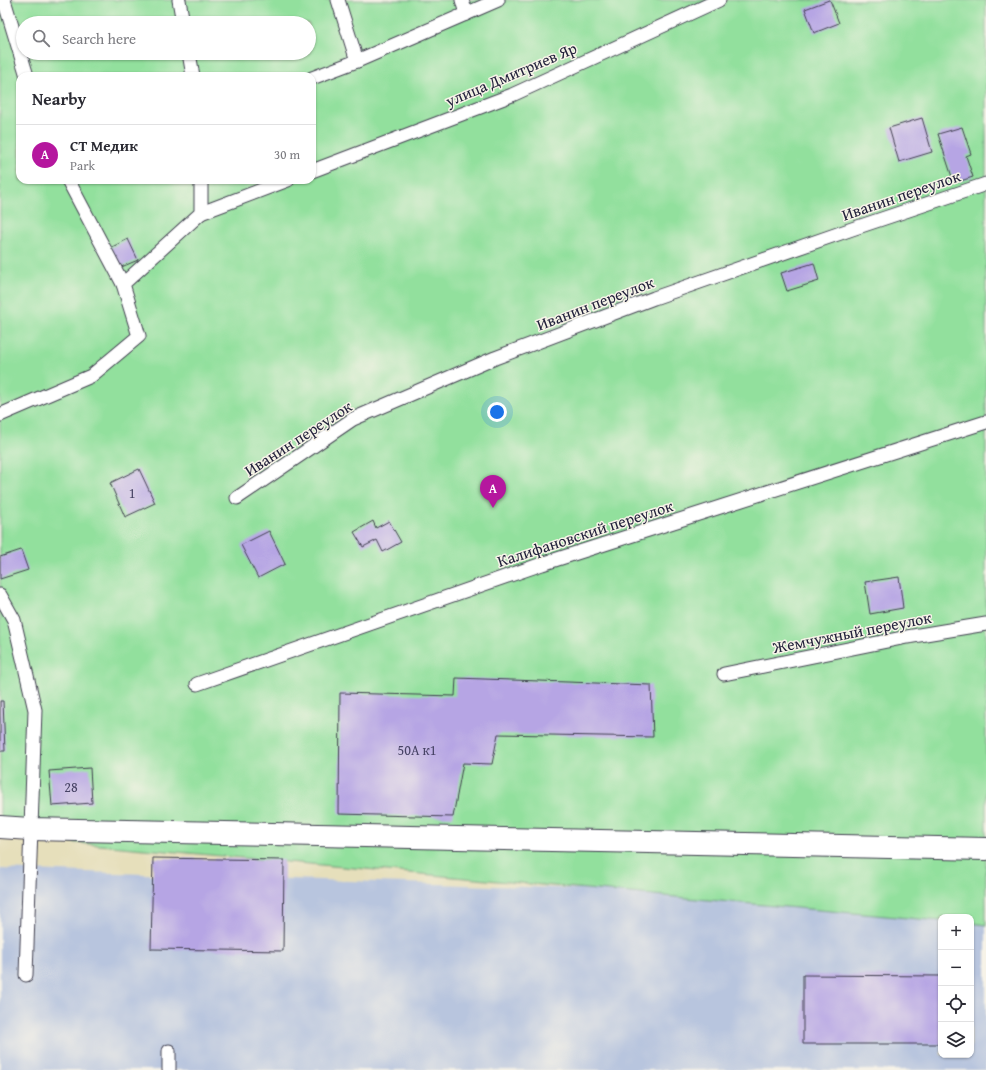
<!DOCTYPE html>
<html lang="en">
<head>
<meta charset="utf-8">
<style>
	body { margin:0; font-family:"Gentium Book Plus",serif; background:#f7f7f7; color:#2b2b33 }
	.controls { position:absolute; right:12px; bottom:12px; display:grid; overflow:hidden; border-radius:8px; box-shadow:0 1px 3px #0004 }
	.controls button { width:36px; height:36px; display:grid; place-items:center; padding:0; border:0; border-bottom:1px solid #e1e1e2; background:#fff; color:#2b2b33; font:20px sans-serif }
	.you { position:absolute; left:497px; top:412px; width:14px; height:14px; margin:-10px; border:3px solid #fff; border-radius:50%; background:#1a73e8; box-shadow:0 0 0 6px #1a73e833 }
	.badge { display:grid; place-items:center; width:26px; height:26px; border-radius:50%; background:#b5179e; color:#fff; font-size:13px; font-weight:700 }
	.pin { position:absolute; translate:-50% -33px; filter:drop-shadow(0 1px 2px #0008) }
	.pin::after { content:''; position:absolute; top:21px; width:14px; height:12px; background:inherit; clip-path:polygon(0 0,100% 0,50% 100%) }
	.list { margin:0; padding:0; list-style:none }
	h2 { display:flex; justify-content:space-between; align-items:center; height:52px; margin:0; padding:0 16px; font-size:17px }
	h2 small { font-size:13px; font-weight:400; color:#7c7c81 }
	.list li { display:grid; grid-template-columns:26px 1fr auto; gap:12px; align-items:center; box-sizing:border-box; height:60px; padding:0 16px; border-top:1px solid #e1e1e2 }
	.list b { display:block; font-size:15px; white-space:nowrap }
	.list p { margin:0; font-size:13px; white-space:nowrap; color:#7c7c81 }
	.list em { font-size:13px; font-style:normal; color:#7c7c81 }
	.icon { flex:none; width:22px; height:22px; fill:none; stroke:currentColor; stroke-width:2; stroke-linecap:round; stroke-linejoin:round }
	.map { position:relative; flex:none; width:986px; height:1070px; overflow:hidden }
	.search { position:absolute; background:#fff; box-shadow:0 1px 3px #0004; left:16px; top:16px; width:300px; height:44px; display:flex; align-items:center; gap:10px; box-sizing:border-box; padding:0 14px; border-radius:22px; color:#7c7c81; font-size:15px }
	.panel { position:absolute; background:#fff; box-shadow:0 1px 3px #0004; left:16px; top:72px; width:300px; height:112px; border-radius:12px }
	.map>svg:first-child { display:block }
	.industrial { fill:#b8c5de; fill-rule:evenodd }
	.green { fill:#92e09d; stroke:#5a816c; fill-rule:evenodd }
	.building { fill:#b6a5e4 }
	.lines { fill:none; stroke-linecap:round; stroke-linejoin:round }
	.service-casing { stroke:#3f3e4e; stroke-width:15 }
	.minor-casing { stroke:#3f3e4e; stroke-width:24 }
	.service { stroke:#fff; stroke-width:13 }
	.minor { stroke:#fff; stroke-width:22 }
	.labels { text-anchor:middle; stroke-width:3; stroke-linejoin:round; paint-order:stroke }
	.number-label { font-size:14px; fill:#474365 }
	.street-label { font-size:16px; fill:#22223b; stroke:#f7f3e8 }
</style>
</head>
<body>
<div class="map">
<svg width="986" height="1070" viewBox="0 0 986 1070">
	<rect width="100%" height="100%" fill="#f7f3e8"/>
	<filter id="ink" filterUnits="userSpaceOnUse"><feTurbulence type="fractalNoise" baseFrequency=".025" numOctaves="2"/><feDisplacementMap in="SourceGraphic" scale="8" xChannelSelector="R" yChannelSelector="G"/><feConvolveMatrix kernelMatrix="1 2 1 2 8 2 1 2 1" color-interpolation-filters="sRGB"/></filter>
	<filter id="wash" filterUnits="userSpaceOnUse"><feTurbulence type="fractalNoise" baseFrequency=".012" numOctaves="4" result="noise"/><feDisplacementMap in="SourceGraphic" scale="16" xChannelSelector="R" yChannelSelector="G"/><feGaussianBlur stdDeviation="0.9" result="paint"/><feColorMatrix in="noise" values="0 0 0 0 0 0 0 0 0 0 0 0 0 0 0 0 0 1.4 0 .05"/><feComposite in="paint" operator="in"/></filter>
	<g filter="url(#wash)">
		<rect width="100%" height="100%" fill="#e6dfbb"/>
		<path class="industrial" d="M0,869L959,902L986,917V1070H0ZM941,917H971V1055H941Z"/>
		<path class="green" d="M0,0H986V925L971,923V917H941V921L0,836ZM23,23H309V53H23ZM20,76H312V180H20Z"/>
		<g id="blocks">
			<g class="building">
				<path d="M829,0H830L839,23L814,33L805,9Z"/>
				<path d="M922,118L932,152L899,162L889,128Z"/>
				<path d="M962,127L971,154L966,156L973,177L954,183L938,134Z"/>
				<path d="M128,239L138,260L119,268L110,248Z"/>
				<path d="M814,263L819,281L787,291L781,273Z"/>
				<path d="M139,469L155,503L125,517L110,483Z"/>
				<path d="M373,521L376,528L389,521L401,542L383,552L377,540L363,547L354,532Z"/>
				<path d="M269,531L285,564L258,578L241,545Z"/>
				<path d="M21,550L28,570L0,579V557Z"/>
				<path d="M899,577L903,608L870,614L865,582Z"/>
				<path d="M456,678L651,685L653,737L498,734L492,764L463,763L453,817L339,814L340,693L455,696Z"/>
				<path d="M0,701H3L5,751H0Z"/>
				<path d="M90,768L92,803L52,806L49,771Z"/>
				<path d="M153,858L284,860L283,951L151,949Z"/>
				<path d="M803,975L941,976V1044H803Z"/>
			</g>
		</g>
	</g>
	<g filter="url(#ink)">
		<use href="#blocks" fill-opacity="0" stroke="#3f3e4e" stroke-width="1"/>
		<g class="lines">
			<g class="service-casing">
				<g id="service">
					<path d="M4,0L27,76"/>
					<path d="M179,0L183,23"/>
					<path d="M338,0L357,61"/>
					<path d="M462,0L466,14"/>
					<path d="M189,53L193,76"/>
					<path d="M312,78L357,61L498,0"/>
					<path d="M312,171L512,95L719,0"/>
					<path d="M68,180L123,284"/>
					<path d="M201,213L288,180"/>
					<path d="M0,415L91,376L139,336L123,284L201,213V180"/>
					<path d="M237,498L353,419L495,358L654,298L852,229L986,184"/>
					<path d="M0,595L14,620L35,710L26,975"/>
					<path d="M724,674L907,637L986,624"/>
					<path d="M197,684L542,564L986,422"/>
					<path d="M169,1051V1070"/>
				</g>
			</g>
			<g class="minor-casing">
				<path id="minor" d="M0,827L30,829L986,849"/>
			</g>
			<use href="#service" class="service"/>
			<use href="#minor" class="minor"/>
		</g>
	</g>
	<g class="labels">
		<g class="number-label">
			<text x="132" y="498">1</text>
			<text x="417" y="755">50А к1</text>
			<text x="71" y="792">28</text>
		</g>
		<g class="street-label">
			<text transform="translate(511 74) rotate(-23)" y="6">улица Дмитриев Яр</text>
			<text transform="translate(901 195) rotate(-19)" y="6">Иванин переулок</text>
			<text transform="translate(595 303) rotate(-21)" y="6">Иванин переулок</text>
			<text transform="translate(298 438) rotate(-33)" y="6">Иванин переулок</text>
			<text transform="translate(585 533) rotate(-18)" y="6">Калифановский переулок</text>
			<text transform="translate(852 632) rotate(-11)" y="6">Жемчужный переулок</text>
		</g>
	</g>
</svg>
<div class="controls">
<button>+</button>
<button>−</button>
<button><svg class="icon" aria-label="locate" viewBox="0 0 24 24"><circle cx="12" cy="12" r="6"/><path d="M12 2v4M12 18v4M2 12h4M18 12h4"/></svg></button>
<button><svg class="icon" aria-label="layers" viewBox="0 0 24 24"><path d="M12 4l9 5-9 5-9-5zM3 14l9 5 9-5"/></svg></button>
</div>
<div class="you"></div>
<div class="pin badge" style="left:493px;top:508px">A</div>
<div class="search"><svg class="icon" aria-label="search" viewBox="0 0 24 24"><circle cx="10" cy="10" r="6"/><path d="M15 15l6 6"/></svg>Search here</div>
<section class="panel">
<h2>Nearby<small></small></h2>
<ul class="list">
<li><span class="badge">A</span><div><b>СТ Медик</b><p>Park</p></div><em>30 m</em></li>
</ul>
</section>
</div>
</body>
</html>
